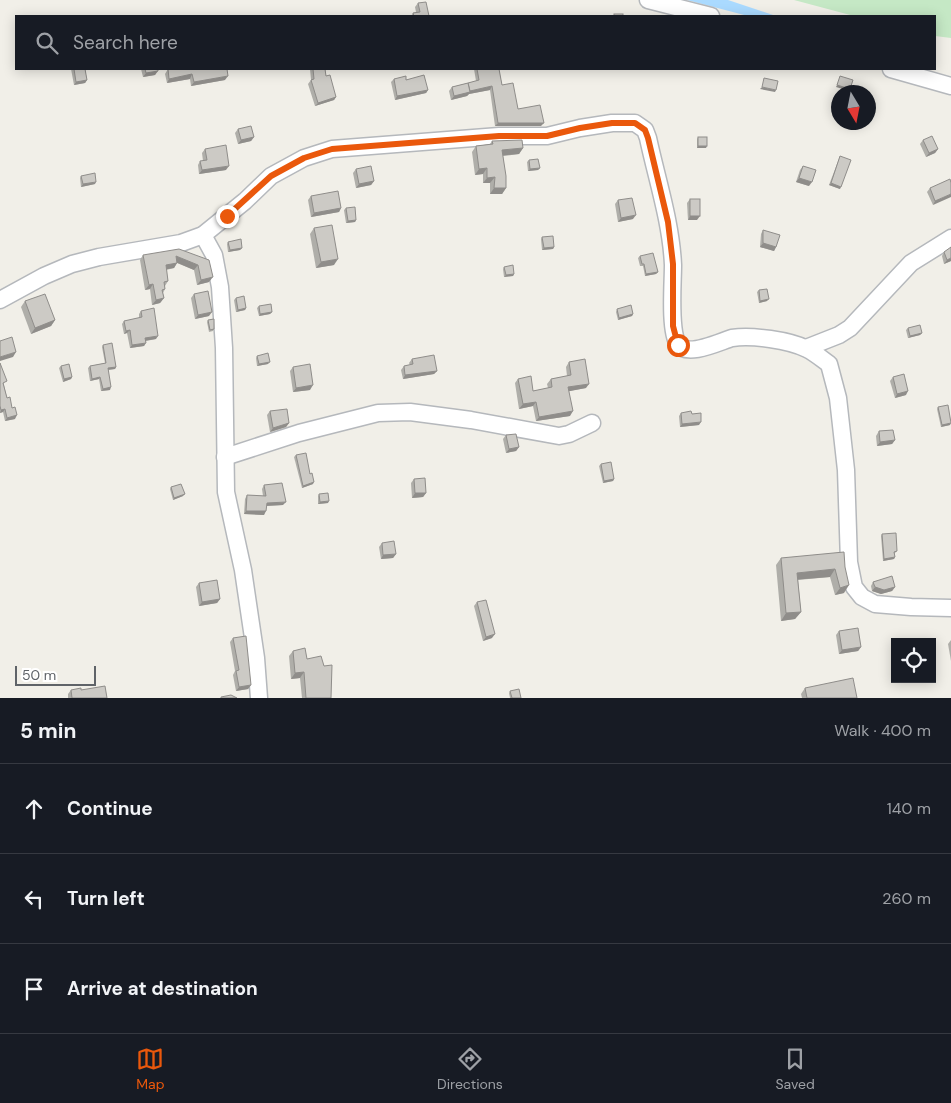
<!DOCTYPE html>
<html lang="en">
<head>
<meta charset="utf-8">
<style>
	body { margin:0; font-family:"DM Sans",sans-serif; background:#242831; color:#f1f3f6 }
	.controls { position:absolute; right:15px; bottom:15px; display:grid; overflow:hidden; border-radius:0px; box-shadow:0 2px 12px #0003 }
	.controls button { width:45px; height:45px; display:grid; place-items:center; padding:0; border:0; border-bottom:1px solid #363941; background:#171b24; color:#f1f3f6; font:25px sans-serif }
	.compass { position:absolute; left:831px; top:85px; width:45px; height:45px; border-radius:50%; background:#171b24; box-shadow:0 2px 12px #0003; rotate:170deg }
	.scale { position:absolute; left:15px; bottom:12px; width:81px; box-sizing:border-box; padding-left:5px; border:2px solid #5f6368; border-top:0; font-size:14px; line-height:18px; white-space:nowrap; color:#5f6368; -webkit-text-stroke:4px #fff; paint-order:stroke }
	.stop { position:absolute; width:15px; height:15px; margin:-11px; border:4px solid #ea580c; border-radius:50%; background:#fff }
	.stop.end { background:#ea580c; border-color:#fff; box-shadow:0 1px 5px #0008 }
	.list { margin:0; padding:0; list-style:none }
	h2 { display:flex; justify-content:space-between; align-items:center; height:65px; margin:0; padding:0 20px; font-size:21px }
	h2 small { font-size:16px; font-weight:400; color:#9ea1a6 }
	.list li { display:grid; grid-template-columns:32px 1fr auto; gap:15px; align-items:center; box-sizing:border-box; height:90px; padding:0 20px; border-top:1px solid #363941 }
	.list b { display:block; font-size:19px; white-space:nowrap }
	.list em { font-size:16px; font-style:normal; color:#9ea1a6 }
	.icon { flex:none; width:28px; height:28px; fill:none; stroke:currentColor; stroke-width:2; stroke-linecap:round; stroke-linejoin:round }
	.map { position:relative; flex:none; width:951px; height:698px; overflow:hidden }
	.search { position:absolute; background:#171b24; box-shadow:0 2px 12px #0003; left:15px; right:15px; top:15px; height:55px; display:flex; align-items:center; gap:12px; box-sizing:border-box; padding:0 18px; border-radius:0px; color:#9ea1a6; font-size:19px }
	.sheet { height:335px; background:#171b24 }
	nav { display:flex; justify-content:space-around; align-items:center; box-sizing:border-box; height:70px; border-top:1px solid #363941; background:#171b24; font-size:14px; color:#9ea1a6 }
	nav a { display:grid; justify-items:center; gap:2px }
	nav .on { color:#ea580c }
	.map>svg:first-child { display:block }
	.green { fill:#c5e8c5 }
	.water { fill:#aadaff }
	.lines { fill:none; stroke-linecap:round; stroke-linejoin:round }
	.minor-casing { stroke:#b5b8bc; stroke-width:19 }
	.minor { stroke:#fff; stroke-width:16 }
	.wall { fill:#afaea9 }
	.shaded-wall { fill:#8f8d8a }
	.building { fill:#cccac5; stroke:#8f8d8a }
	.route { stroke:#ea580c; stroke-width:6 }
</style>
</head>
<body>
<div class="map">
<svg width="951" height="698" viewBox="0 0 951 698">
	<rect width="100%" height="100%" fill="#f1efe8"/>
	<path class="green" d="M794,0H951V38L935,36V16H854Z"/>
	<path class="water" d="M687,0H728L776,16H748Z"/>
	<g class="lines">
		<g class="minor-casing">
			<g id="minor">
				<path d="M648,0L711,16"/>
				<path d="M891,69L951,86"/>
				<path d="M203,235L214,255L220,287L224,348L226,492L243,570L256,658L259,698"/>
				<path d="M0,300L44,276L72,264L99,257L181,243L203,235L245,201L271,176L304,158L332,149L499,136H547L580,128L612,123H635L645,130L648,138C657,180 671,222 673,265C673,283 669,330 678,344C687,358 721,341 732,338C752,335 789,340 807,349C815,353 822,359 829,364L838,398L846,470L849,562L854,587L862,597L875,604L911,607L951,608"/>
				<path d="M806,348L839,335L850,328L911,263L951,238"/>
				<path d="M225,457L299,433L378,413L410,412L471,420L559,436L569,434L592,423"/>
			</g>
		</g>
		<use href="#minor" class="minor"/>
	</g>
	<g class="wall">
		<path d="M418,3L429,16H411L413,13L416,12L415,7Z"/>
		<path d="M71,69H85L87,80L85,83L74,85Z"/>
		<path d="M141,69H158L155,75L143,77Z"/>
		<path d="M168,69L225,80L191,86L190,79L167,83L165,74Z"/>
		<path d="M310,69H325L326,76L336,97L334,100L315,106L308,84L311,80Z"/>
		<path d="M474,69H502L499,70L502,85L518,109L541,126H495L490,90L469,94L467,96L451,100L449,91L452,87L476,81Z"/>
		<path d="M394,79L406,80L428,90L426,93L395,100L391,82Z"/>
		<path d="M238,129L254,137L251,141L238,144L235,133Z"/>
		<path d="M698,137L706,148H697V139Z"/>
		<path d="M923,140L938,149L935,153L926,157L920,144Z"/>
		<path d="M492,141L523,148L519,154L503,156L506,188L502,194H490V183H483V174L475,175L472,152L476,146L490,144Z"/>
		<path d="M205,149L226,170L199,174L198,165L200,161H203L202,153Z"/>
		<path d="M840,156V189L829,185Z"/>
		<path d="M529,160L540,168L538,170L528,171L527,162Z"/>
		<path d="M803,166L809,186L796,182L800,170Z"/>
		<path d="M356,169L374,181L371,185L356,188L353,173Z"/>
		<path d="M81,176L95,184L81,187L80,178Z"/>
		<path d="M951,183L933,205L927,192L930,188Z"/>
		<path d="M311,196L341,208L339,212L311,217L308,200Z"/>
		<path d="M690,199L697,220H688L687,203Z"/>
		<path d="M618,200L633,219L618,222L615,204Z"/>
		<path d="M346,208L356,220L355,222L346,223L344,210Z"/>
		<path d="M314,228L334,265L316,268L310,234Z"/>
		<path d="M763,230L776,247L774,251L760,247L761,234Z"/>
		<path d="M542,237L554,247L553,249L542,250L541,239Z"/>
		<path d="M228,242L242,248L240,250L228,252L227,244Z"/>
		<path d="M944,252L951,261L944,264L942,256Z"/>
		<path d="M143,255L209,260V282L197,285L194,270L177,263L174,268L166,270L168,281L165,286V289L163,293L164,298L160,303L152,305L150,289L145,290L140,260Z"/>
		<path d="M640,256L658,272L656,274L645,276L643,266H640L638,258Z"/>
		<path d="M504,267L514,274L513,276L504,277L503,269Z"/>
		<path d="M759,290L767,301L759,303L757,292Z"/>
		<path d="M194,294L209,316L195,319L191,298Z"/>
		<path d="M236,298L246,308L245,310L236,312L234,300Z"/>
		<path d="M25,301L55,320L51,326L31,334L21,307Z"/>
		<path d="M259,306L272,312L270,314L259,316L257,308Z"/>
		<path d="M617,309L633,314L632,316L618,320L616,312Z"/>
		<path d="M141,311L156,339L146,341L144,346L130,348L127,333L124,334L122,324L124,321L139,318V314Z"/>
		<path d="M208,320L214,329L213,331L209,332L207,322Z"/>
		<path d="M908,328L922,333L920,335L908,338L906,330Z"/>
		<path d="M103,345L116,367L115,369L108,370L110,390L101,391L99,379L90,381L88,368L90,366L105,363L102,347Z"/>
		<path d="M257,356L268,364L257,366L256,358Z"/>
		<path d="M412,359L437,371L434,374L403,379L401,370L404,366L410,365L409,363Z"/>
		<path d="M569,362L586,388L569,391L570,416L536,421L533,406L519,409L515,383L518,379L533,391L548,388L547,384L551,379L567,376L566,367Z"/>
		<path d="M0,363L4,385L7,398L15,419L5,421L3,412L0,413Z"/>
		<path d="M61,366L72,377L71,379L63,382L59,368Z"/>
		<path d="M293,367L310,390L293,392L290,371Z"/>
		<path d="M893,377L906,395L895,398L890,381Z"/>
		<path d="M938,407L950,425L941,427L937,409Z"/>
		<path d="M270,411L289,423L286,427L270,432L267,415Z"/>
		<path d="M681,413L692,414L699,425L680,427L679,416Z"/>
		<path d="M879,431L895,440L892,444L877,446L876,436Z"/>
		<path d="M506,435L519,447L516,451L506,453L503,439Z"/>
		<path d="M296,455L310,474L313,484L302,488L294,457Z"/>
		<path d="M601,464L614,479L613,481L603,483L599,466Z"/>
		<path d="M414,479L426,493L423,497L412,498L411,483Z"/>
		<path d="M264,485L283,505L266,506L264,515L244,514L245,499L247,495L263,496L262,489Z"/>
		<path d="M171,487L183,496L173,500L170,489Z"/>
		<path d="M319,494L328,503L318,504V496Z"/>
		<path d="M882,534L897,551L895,553V557L894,559L883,561L881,536Z"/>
		<path d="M382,543L396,554L393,558L381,559L379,547Z"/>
		<path d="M781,558L845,567L844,593L835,595L830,577L798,580L801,612L795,619L781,621L776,565Z"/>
		<path d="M873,582L895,587L892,591L881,594L872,591L871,586Z"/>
		<path d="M199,583L220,599L217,603L199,606L196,587Z"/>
		<path d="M477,602L492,638L483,641L474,606Z"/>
		<path d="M839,631L861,647L858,651L839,654L836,635Z"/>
		<path d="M233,638L251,685L248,689L236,691L233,675L235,671L230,642Z"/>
		<path d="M951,640V661L948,644Z"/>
		<path d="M293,651L307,659L324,666L331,698H302L300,678L291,679L289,656Z"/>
		<path d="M805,688L857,698H802L801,694Z"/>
		<path d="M71,690H81L107,698H68V694Z"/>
		<path d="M510,691L521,698H510L509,693Z"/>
	</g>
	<g class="shaded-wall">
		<path d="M158,71L155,75L143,77L146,73Z"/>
		<path d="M192,74L190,79L167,83L169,79Z"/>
		<path d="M228,76L225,80L191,86L194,82Z"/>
		<path d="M87,80L85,83L74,85L76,82Z"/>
		<path d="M837,85L850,89L849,91L836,87Z"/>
		<path d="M492,86L490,90L469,94L467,96L451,100L454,96L470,91Z"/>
		<path d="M762,87L776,90L775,92L760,89Z"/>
		<path d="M428,90L426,93L395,100L397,96Z"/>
		<path d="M336,97L334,100L315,106L318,103Z"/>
		<path d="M498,123H544L541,126H495Z"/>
		<path d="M254,137L251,141L238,144L241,140Z"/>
		<path d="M698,146H707L706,148H697Z"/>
		<path d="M523,148L519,154L498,156L502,150Z"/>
		<path d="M938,149L935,153L926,157L929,153Z"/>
		<path d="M229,166L226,170L199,174L202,170Z"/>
		<path d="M487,168L483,174L475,175L479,169Z"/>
		<path d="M540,168L538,170L528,171L530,169Z"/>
		<path d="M495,177L490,183H483L487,178Z"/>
		<path d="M799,178L812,182L809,186L796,182Z"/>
		<path d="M374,181L371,185L356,188L359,184Z"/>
		<path d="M96,182L95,184L81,187L83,184Z"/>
		<path d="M831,183L841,187L840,189L829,185Z"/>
		<path d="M494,188H506L502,194H490Z"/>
		<path d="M951,194V197L933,205L935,201Z"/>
		<path d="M341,208L339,212L311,217L314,213Z"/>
		<path d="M636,215L633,219L618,222L621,218Z"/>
		<path d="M690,216H700L697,220H688Z"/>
		<path d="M356,220L355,222L346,223L348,221Z"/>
		<path d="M763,243L776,247L774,251L760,247Z"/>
		<path d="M554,247L553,249L542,250L544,248Z"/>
		<path d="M242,248L240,250L228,252L230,250Z"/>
		<path d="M176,256L198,265L194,270L173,261Z"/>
		<path d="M951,258V261L944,264L947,260Z"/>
		<path d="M338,259L334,265L316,268L321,262Z"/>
		<path d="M177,263L174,268L162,270L166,265Z"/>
		<path d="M658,272L656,274L645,276L646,274Z"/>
		<path d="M514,274L513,276L504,277L506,275Z"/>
		<path d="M213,277L209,282L197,285L201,280Z"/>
		<path d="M153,284L150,289L145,290L149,285Z"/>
		<path d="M164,298L160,303L152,305L156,300Z"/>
		<path d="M769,299L767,301L759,303L760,301Z"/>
		<path d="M246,308L245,310L236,312L238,310Z"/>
		<path d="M212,312L209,316L195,319L198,315Z"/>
		<path d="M272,312L270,314L259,316L260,314Z"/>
		<path d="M633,314L632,316L618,320L619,318Z"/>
		<path d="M55,320L51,326L31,334L35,328Z"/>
		<path d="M130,330L127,333L124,334L126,331Z"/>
		<path d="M922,333L920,335L908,338L910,336Z"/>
		<path d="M158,336L156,339L143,341L145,338Z"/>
		<path d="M146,343L144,346L130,348L132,345Z"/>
		<path d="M16,352L13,357L0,361V357Z"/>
		<path d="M270,362L268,364L257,366L259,364Z"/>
		<path d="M116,367L115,369L106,370L108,368Z"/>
		<path d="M437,371L434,374L403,379L405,375Z"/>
		<path d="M72,377L71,379L63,382L64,379Z"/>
		<path d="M100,377L99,379L90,381L92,379Z"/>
		<path d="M589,384L586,388L565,392L568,387Z"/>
		<path d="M313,385L310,390L293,392L296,388Z"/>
		<path d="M111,387L110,390L101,391L103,389Z"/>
		<path d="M908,391L906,395L895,398L897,394Z"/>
		<path d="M536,402L533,406L519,409L523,404Z"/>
		<path d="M5,409L3,412L0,413L1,410Z"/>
		<path d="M573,411L570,416L536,421L539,417Z"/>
		<path d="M17,415L15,419L5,421L7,418Z"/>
		<path d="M701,422L699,425L680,427L682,424Z"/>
		<path d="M289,423L286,427L270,432L273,428Z"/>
		<path d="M951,423L950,425L941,427L942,425Z"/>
		<path d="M895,440L892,444L877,446L880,442Z"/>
		<path d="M519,447L516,451L506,453L509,449Z"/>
		<path d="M614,479L613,481L603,483L604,481Z"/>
		<path d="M314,482L313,484L302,488L303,486Z"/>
		<path d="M415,493H426L423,497L412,498Z"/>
		<path d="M185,494L183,496L173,500L174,498Z"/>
		<path d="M329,501L328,503L318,504L320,502Z"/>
		<path d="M286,502L283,505L264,506L267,503Z"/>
		<path d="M246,511H266L264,515L244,514Z"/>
		<path d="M396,554L393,558L381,559L383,555Z"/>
		<path d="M895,557L894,559L883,561L884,559Z"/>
		<path d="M835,569L830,577L792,580L797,573Z"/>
		<path d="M849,585L844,593L835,595L840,588Z"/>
		<path d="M875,587H895L892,591L881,594L872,591Z"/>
		<path d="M220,599L217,603L199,606L202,602Z"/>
		<path d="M801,612L795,619L781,621L786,613Z"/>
		<path d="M495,634L492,638L483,641L486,637Z"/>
		<path d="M861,647L858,651L839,654L842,650Z"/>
		<path d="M304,672L300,678L291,679L295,673Z"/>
		<path d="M251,685L248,689L236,691L239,687Z"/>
	</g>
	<g class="building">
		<path d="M426,2L429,16H414L413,13L420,12L418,3Z"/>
		<rect x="614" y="14" width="9" height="2"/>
		<path d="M74,69H85L87,80L76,82Z"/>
		<path d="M145,69H158V71L146,73Z"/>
		<path d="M168,69H227L228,76L194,82L192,74L169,79Z"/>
		<path d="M313,69H325L326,76L330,75L336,97L318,103L311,80L314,79Z"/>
		<path d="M477,69H499L502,85L513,83L518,109L540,105L544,123H498L492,86L470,91L468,83L479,80Z"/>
		<path d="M424,75L428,90L397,96L394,79L406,76V80Z"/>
		<path d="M840,76L853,80L850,89L837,85Z"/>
		<path d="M764,78L778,81L776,90L762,87Z"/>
		<path d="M468,83L470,92L454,96L452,87Z"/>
		<path d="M251,126L254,137L241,140L238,129Z"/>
		<path d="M932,136L938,149L929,153L923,140Z"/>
		<rect x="698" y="137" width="9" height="9"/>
		<path d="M522,140L523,148L502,150L506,176V188H494L495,177L487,178V168L479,169L476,146L493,144L492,141Z"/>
		<path d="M226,145L229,166L202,170L200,161L207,160L205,149Z"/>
		<path d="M840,156L851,160L841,187L831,183Z"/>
		<path d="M538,159L540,168L530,169L529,160Z"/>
		<path d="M371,166L374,181L359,184L356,169Z"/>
		<path d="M803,166L816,170L812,182L799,178Z"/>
		<path d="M95,173L96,182L83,184L81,176Z"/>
		<path d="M950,179L951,183V194L935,201L930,188Z"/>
		<path d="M338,191L341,208L314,213L311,196Z"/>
		<path d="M632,198L636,215L621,218L618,200Z"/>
		<rect x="690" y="199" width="10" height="17"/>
		<path d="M355,207L356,220L348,221L346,208Z"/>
		<path d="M332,225L338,259L321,262L314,228Z"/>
		<path d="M763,230L780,235L776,247L763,243Z"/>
		<path d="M553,236L554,247L544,248L542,237Z"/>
		<path d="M241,239L242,248L230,250L228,242Z"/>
		<path d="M951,247V258L947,260L944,252Z"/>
		<path d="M179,249L209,260L213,277L201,280L198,265L176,256L177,263L166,265L168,281L164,282L165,289L162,290L164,298L156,300L153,284L149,285L143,255Z"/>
		<path d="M653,253L658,272L646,274L644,264H642L640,256Z"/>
		<path d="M513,265L514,274L506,275L504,267Z"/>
		<path d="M767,289L769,299L760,301L759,290Z"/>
		<path d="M208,291L212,312L198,315L194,294Z"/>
		<path d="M45,294L55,320L35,328L25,301Z"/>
		<path d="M244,296L246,308L238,310L236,298Z"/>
		<path d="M271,304L272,312L260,314L259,306Z"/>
		<path d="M631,305L633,314L619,318L617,309Z"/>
		<path d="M154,308L158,336L145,338L146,343L132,345L130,330L126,331L124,321L142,317L141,311Z"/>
		<path d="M214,319V329L210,330L208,320Z"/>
		<path d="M920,325L922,333L910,336L908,328Z"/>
		<path d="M12,337L16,352L0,357V341Z"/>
		<path d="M112,343L116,367L108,368L111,387L103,389L100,377L92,379L90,366L106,363L103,345Z"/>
		<path d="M268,353L270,362L259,364L257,356Z"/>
		<path d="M434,355L437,371L405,375L404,366L413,364L412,359Z"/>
		<path d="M585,359L589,384L568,387L573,411L539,417L536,402L523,404L518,379L531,376L533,391L552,387L551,379L571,375L569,362Z"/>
		<path d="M0,363L7,381L3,383L7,398L10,397L12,408L15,407L17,415L7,418L5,409L1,410L0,406Z"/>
		<path d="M69,364L72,377L64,379L61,366Z"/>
		<path d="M310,364L313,385L296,388L293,367Z"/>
		<path d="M904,374L908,391L897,394L893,377Z"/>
		<path d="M948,405L951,423L942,425L938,407Z"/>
		<path d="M287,409L289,423L273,428L270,411Z"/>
		<path d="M691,411L692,414L701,413V422L682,424L681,413Z"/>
		<path d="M893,430L895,440L880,442L879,431Z"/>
		<path d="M516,434L519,447L509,449L506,435Z"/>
		<path d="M306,453L310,474L312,473L314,482L303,486L296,455Z"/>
		<path d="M611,462L614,479L604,481L601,464Z"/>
		<path d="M425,478L426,493H415L414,479Z"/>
		<path d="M282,483L286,502L267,503L266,511H246L247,495L266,496L264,485Z"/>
		<path d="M181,484L185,494L174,498L171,487Z"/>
		<path d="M328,493L329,501L320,502L319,494Z"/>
		<path d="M896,533L897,551L894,552L895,557L884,559L882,534Z"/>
		<path d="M394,541L396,554L383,555L382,543Z"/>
		<path d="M844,552L845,567L849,585L840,588L835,569L797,573L801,612L786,613L781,558Z"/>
		<path d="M892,576L895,587L884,590L875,587L873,582Z"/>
		<path d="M217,580L220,599L202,602L199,583Z"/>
		<path d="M486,600L495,634L486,637L477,602Z"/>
		<path d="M858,628L861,647L842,650L839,631Z"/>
		<path d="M246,636L251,685L239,687L236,671L239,670L233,638Z"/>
		<path d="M305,648L307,659L321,656L324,666L332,665L331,698H306L304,672L295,673L293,651Z"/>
		<path d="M853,678L857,698H807L805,688Z"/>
		<path d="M105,686L107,698H72L71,690L81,688V690Z"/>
		<path d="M519,689L521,698H512L510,691Z"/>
		<path d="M231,695L237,698H221V697Z"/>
	</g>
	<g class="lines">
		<path class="route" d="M227,216L271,176L304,158L332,149L499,136H547L580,128L612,123H635L645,130L648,138L668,222L673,264V326L678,345"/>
	</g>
</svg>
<div class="controls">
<button><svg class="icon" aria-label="locate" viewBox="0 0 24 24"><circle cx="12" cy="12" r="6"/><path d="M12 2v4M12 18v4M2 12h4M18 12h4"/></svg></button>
</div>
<svg class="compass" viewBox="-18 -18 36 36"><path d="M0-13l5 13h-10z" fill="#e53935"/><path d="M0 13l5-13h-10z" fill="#9ea1a6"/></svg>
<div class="scale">50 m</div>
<div class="stop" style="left:678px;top:345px"></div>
<div class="stop end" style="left:227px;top:216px"></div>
<div class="search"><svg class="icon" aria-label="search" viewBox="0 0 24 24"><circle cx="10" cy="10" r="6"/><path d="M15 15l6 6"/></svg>Search here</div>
</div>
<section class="sheet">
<h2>5 min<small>Walk · 400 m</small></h2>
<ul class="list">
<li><svg class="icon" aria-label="ahead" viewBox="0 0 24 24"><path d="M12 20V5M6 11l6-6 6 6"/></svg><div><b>Continue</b></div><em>140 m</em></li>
<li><svg class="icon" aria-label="left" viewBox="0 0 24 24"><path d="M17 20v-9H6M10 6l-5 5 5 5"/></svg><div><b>Turn left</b></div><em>260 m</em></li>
<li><svg class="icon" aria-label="arrive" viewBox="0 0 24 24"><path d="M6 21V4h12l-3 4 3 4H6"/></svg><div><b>Arrive at destination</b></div></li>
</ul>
</section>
<nav>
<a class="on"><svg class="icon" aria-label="map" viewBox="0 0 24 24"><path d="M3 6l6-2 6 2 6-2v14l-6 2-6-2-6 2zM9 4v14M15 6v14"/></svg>Map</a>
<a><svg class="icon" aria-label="directions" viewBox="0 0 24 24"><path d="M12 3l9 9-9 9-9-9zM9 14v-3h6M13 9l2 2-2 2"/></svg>Directions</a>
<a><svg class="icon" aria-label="saved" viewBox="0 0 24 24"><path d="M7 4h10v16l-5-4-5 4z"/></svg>Saved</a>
</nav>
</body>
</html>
